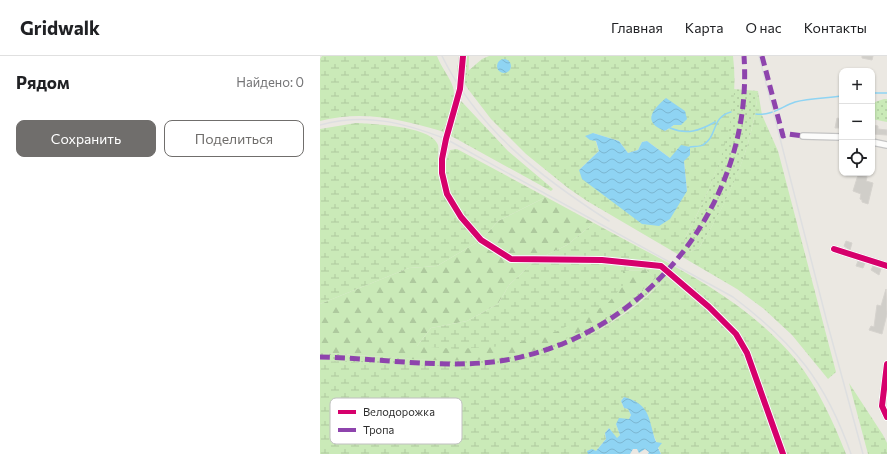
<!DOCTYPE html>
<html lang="ru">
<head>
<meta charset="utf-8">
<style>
	body { margin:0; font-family:Commissioner,sans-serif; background:#f6f6f6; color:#202124 }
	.controls { position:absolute; right:12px; top:12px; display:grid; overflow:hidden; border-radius:8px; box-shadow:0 1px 3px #0004 }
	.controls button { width:36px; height:36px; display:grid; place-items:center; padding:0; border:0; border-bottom:1px solid #e0e0e0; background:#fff; color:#202124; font:20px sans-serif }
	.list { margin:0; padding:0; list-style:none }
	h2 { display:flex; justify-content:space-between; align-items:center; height:52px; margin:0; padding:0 16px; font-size:17px }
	h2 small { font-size:13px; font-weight:400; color:#757577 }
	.actions { display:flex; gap:8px; padding:12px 16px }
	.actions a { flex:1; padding:9px 0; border:1px solid #706e6c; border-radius:8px; text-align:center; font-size:14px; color:#706e6c }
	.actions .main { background:#706e6c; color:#fff }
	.icon { flex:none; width:22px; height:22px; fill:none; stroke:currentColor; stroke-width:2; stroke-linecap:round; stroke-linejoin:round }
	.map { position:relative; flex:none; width:567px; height:398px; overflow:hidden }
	header { display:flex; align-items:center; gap:24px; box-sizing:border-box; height:56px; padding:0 20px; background:#fff; border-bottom:1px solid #e0e0e0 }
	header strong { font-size:19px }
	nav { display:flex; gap:22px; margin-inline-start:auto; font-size:14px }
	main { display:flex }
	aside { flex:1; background:#fff }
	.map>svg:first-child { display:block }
	.grass { fill:url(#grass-dots) }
	.forest { fill:url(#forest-firs) }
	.wetland { fill:url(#wetland-marsh); fill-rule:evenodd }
	.water { fill:url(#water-waves) }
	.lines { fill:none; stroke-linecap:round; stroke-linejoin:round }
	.stream { stroke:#8fd4f3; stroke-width:1.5 }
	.building { fill:#d0cec9; stroke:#d6d3ce }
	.minor-casing { stroke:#c4c4c4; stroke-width:8 }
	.minor { stroke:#fcfcfb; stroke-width:5.5 }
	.rail { stroke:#dedfe0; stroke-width:1.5 }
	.quiet { stroke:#8e44ad; stroke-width:5; stroke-dasharray:10 5; stroke-linecap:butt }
	.cycleway-casing { stroke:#fff; stroke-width:8 }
	.cycleway { stroke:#d6006c; stroke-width:6 }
	.key { fill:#fff; stroke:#c0c0c0; stroke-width:1 }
	.key-label { font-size:11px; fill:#2d2d2d }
</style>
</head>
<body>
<header>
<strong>Gridwalk</strong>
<nav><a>Главная</a><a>Карта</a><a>О нас</a><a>Контакты</a></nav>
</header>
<main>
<aside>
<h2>Рядом<small>Найдено: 0</small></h2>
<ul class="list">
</ul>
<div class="actions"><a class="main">Сохранить</a><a>Поделиться</a></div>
</aside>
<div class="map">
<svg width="567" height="398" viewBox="0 0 567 398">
	<defs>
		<pattern id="grass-dots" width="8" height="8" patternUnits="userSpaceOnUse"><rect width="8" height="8" fill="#caeab8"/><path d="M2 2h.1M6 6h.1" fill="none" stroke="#aec99e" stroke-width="1.8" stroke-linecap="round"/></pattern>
		<pattern id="forest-firs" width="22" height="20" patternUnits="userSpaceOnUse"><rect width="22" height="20" fill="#caeab8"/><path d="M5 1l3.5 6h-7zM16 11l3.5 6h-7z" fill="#aec99e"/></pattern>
		<pattern id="wetland-marsh" width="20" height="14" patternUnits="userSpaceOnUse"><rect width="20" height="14" fill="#caeab8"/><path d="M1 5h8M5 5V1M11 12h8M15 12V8" fill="none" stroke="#aec99e"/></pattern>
		<pattern id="water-waves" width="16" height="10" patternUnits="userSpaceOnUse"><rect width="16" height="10" fill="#8fd4f3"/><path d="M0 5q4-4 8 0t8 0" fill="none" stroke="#7cb6d1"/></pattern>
	</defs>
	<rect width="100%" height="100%" fill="#ebe8e2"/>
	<g class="grass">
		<path d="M139,0H149L148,33L137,15Z"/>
		<path d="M413,33L438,35C433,91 409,145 379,192L370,196L364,190L365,182C393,129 408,93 413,33Z"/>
		<path d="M134,39L142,46L135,67L133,81L121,75L126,65Z"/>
		<path d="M564,43H567V66L552,63V47Z"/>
		<path d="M336,222L341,227C297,267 245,300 185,308C123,315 61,306 0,305V297C53,299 108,307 161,303C229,297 286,268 336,222Z"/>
	</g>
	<path class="forest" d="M226,141L274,167L247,189L216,204L189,229L178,248L147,265L111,272L97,290L302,215L326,214L336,222C293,261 243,292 185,301C124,310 61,299 0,297V248L89,212L117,210L161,184L178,165Z"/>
	<g class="wetland">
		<path d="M2,0H117C121,11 129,20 133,31C137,44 127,64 121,75C80,63 42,54 0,65V3Z"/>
		<path d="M169,0H413C421,65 395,126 365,182L364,190L370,196L379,192C409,144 433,91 438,35L442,59L458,95L516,316L508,323L472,279L444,253L417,233L267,145L248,132L206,98L171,63L148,33V15L162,3ZM331,59L354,69L345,75ZM273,77L299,85L308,97L318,94L322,86L327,85L350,102L364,105L367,135L259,114L279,95Z"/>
		<path d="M142,46L188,95L233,133L231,135L133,81L135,67Z"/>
		<path d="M36,67C53,68 112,70 118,89C119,92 118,97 118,101C118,106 121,111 122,116L130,94L137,93L226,141L178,165L161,184L117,210L89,212L0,248V73Z"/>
		<path d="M274,167C344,206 424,240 476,304C498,332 513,365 526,398H341L329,367L304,341L301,345L304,352L308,353L311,359L309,363L296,368L300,379L297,383L289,372L285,377L286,383L276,395H268V398H0V305C101,306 188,327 281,273C303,260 324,245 341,227L326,214L303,215V230L287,248L238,275L186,290L136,293L97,290L111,272L147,265L178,248L189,229L216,204L247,189Z"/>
		<path d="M529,327L563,379L567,387V398H548Z"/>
	</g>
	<g class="water">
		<circle cx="184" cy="10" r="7"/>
		<path d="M346,42L365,55L367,63L361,69H354L345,75C322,66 332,54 346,42Z"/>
		<path d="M273,77L299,85L308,97L318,94L322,86L327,85L350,102L361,89L370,91V99L364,105L367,135L350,163L339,170L322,168L262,123L259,114L279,95L276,85L270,84L265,80Z"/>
		<path d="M304,341C332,349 328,364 336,386L342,387L338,392L341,398H328L329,396L325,393L319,397L317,393H313L310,398H268L267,395L272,393L276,395L286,383L285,377L289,372L297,382L300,379L296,368L299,362L309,363L311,359L308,353L304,352L301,345Z"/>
	</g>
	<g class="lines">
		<g class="stream">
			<path d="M552,37H567"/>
			<path d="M436,58C451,60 461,51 475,46C488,42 508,42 522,40"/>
			<path d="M350,72C367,79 379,75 395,66"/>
			<path d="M370,91C373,90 380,91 383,89C398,80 391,61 411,56"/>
		</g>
	</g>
	<g class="building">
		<path d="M542,0H553L552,4L542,2Z"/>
		<path d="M517,62L522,63L520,72H515Z"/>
		<path d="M553,69L558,70V73L567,74V79L552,78Z"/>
		<path d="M538,119L547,121L546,125L553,127L548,148L542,146V144L540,143L541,138L533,135Z"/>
		<path d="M526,185L532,187L530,194L524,190Z"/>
		<path d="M538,205L545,207L543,212L536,210Z"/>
		<path d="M553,210L561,213L559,219L551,214Z"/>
		<path d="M566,233L567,258L562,278L549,274L551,270L554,271L557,249L561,250Z"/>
	</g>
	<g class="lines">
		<g class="minor-casing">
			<g id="minor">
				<path d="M143,0L140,33L126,83L122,103V117L127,138L141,161L161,184L191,203L282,204L341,210L389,251L416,278L427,297L463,398"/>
				<path d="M483,80L522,81"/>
				<path d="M552,86L567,89"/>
				<path d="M514,193L567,210"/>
				<path d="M567,308L562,350L567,361"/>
			</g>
		</g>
		<use href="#minor" class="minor"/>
		<g class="rail">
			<path d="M122,0C158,74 222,122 289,165"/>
			<path d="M439,0L507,266L543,398"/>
			<path d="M0,69C46,57 82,66 126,83L413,241C474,287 506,326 531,398"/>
		</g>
		<g class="quiet">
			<path d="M442,0L463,80L468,78L483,80"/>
			<path d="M0,301C58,302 130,314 186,304C329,279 434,144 424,0"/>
		</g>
		<g class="cycleway-casing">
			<g id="cycleway">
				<path d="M143,0L140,33L126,83L122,103V117L127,138L141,161L161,184L191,203L282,204L341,210L389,251L416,278L427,297L463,398"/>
				<path d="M514,193L567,210"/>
				<path d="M567,308L562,350L567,361"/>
			</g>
		</g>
		<use href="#cycleway" class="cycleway"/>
	</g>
	<rect x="10" y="342" width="132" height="46" rx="6" class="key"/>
	<rect x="18" y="354" width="18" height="4" fill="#d6006c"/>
	<rect x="18" y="372" width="18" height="4" fill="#8e44ad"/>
	<g class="key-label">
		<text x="43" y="360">Велодорожка</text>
		<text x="43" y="378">Тропа</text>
	</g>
</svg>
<div class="controls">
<button>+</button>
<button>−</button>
<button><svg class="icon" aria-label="locate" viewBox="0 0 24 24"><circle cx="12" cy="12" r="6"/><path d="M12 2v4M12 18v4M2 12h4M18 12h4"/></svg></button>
</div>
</div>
</main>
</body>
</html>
